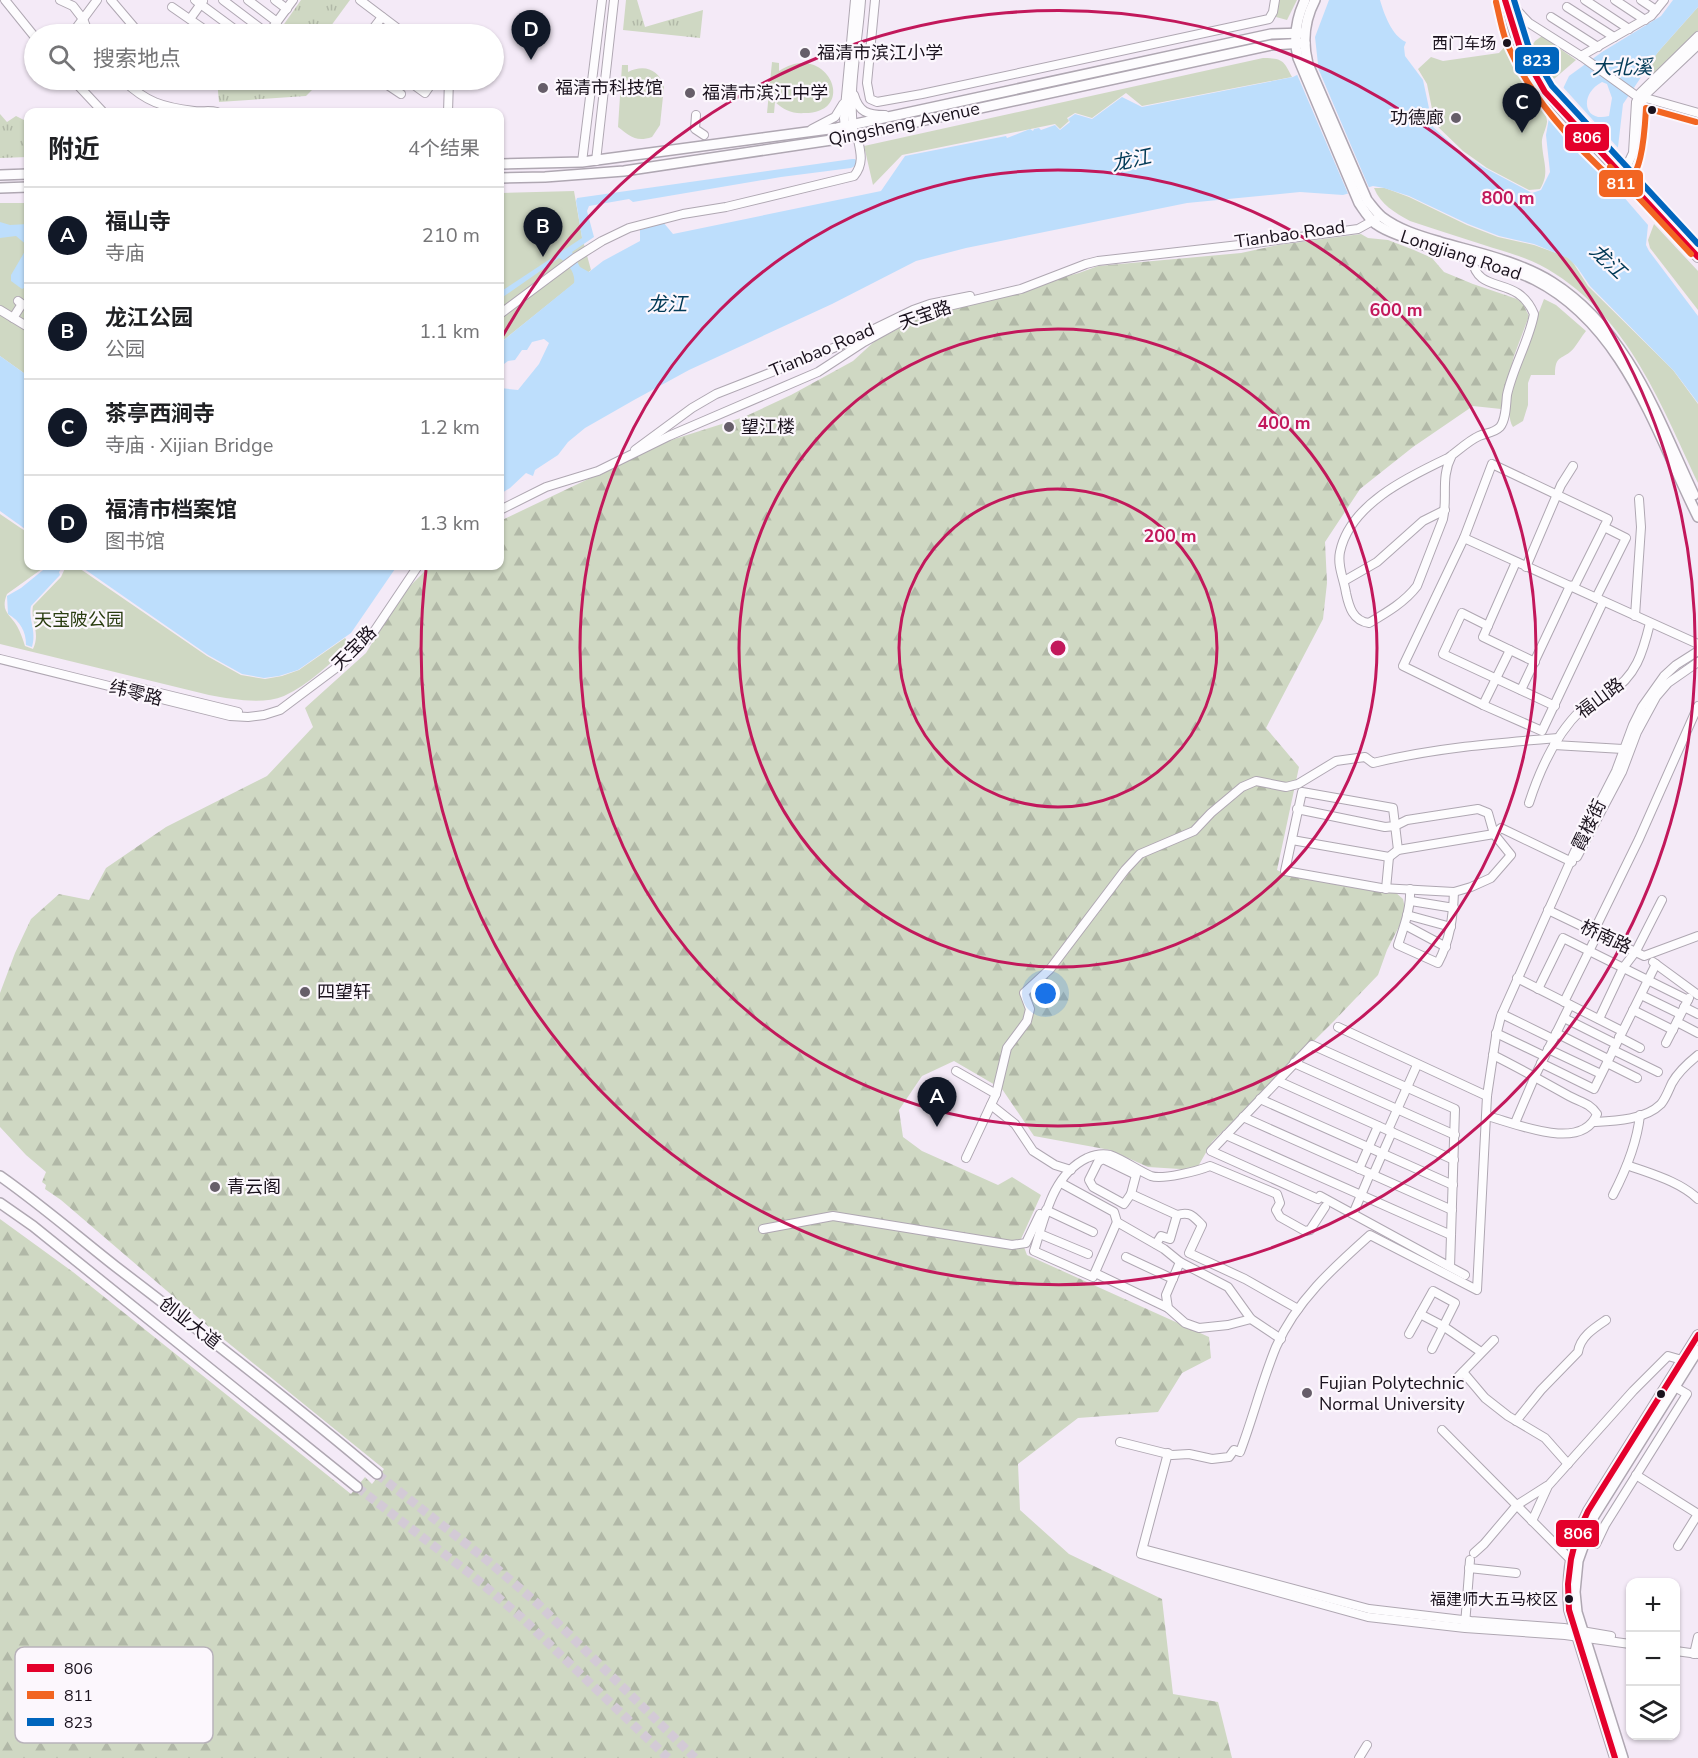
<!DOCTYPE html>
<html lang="zh">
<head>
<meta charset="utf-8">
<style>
	body { margin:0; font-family:"Nunito Sans","Noto Sans SC",sans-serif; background:#f2f2f2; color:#202124 }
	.controls { position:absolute; right:18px; bottom:18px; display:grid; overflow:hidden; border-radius:12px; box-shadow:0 2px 4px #0004 }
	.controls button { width:54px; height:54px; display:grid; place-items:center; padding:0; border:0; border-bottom:2px solid #e0e0e0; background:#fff; color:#202124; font:30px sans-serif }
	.you { position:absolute; left:1046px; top:994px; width:21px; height:21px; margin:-15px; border:4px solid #fff; border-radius:50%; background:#1a73e8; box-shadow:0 0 0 9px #1a73e833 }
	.badge { display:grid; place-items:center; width:39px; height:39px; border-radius:50%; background:#111827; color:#fff; font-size:20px; font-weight:700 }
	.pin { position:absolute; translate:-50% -50px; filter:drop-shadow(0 2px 3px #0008) }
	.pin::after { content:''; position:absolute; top:32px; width:21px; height:18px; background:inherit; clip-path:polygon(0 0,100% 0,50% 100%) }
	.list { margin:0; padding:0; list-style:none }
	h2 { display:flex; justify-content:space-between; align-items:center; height:78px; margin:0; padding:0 24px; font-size:26px }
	h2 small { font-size:20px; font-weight:400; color:#757577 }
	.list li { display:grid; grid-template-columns:39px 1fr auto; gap:18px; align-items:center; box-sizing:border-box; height:96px; padding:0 24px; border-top:2px solid #e0e0e0 }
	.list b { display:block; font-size:22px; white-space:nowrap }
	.list p { margin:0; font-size:20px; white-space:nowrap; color:#757577 }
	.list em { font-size:20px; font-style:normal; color:#757577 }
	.icon { flex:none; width:33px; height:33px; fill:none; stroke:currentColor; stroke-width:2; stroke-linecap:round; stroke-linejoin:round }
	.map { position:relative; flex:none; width:1698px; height:1758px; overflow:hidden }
	.search { position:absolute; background:#fff; box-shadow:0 2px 4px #0004; left:24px; top:24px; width:480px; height:66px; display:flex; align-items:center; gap:15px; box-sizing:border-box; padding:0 21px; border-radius:33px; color:#757577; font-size:22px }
	.panel { position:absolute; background:#fff; box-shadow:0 2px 4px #0004; left:24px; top:108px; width:480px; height:462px; border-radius:12px }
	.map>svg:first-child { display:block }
	.grass { fill:url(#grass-tufts) }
	.forest { fill:url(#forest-firs) }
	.green { fill:#cfd8c3 }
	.water { fill:#bddefc; fill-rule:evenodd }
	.pier { fill:#f4eaf7 }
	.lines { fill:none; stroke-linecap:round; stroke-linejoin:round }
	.major-tunnel { stroke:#d3cad6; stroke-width:9; stroke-dasharray:9 4.5; stroke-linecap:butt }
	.minor-casing { stroke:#afa7b2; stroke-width:10 }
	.major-casing { stroke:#afa7b2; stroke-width:12 }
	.minor { stroke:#fdfcfe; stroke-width:8 }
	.major { stroke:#fdfcfe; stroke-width:9 }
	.bus-1-casing { stroke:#fcf7fd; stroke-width:10 }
	.bus-2-casing { stroke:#fcf7fd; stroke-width:10 }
	.bus-3-casing { stroke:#fcf7fd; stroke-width:10 }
	.bus-1 { stroke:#e4002b; stroke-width:6 }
	.bus-2 { stroke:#f26522; stroke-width:6 }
	.bus-3 { stroke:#0065bd; stroke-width:6 }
	.ring { fill:none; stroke:#c2185b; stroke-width:3 }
	.bus-dot { fill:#1a121d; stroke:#fcf7fd; stroke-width:2 }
	.poi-dot { fill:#665e69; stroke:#fcf7fd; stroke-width:2 }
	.labels { text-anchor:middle; stroke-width:4.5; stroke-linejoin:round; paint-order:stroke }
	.bus-label { font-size:16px; fill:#1a121d; stroke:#fcf7fd; text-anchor:end }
	.poi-label { font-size:18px; fill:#1a121d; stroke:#fcf7fd; text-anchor:start }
	.street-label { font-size:18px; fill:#1a121d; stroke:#fcf7fd }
	.park-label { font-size:18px; fill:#2a3d10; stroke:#fcf7fd }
	.water-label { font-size:20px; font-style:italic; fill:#023a57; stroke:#fcf7fd }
	.key { fill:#fcf7fd; stroke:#b8b2ba; stroke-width:1.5 }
	.key-label { font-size:16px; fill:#1a121d }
	.centre { fill:#c2185b; stroke:#fcf7fd; stroke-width:3 }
	.ring-label { font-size:18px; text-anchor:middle; font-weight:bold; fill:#c2185b; stroke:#fcf7fd; stroke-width:4.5; stroke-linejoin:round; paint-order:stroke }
	.line-badge { stroke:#fcf7fd; stroke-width:2 }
	.badge-label { font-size:16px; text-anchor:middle; font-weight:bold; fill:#fff }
</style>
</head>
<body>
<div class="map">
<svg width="1698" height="1758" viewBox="0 0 1698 1758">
	<defs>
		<pattern id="grass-tufts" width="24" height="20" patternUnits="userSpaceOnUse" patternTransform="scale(1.5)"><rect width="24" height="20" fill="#cfd8c3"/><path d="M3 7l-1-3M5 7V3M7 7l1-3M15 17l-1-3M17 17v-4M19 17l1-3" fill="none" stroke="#b1b8a7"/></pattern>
		<pattern id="forest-firs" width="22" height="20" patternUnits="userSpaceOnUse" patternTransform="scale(1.5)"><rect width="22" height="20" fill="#cfd8c3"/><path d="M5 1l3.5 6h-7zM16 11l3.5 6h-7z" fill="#b1b8a7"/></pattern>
	</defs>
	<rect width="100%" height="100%" fill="#f4eaf7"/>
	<g class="grass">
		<path d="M301,0H350L325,34H277Z"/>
		<path d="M626,0H637L645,27L703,10L700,38L623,30Z"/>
		<path d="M1542,36L1576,60L1554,79L1532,46L1535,41Z"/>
		<path d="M217,80H322L306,96L219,102Z"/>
		<path d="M0,114L7,122L16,116L28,122V157L0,158Z"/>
	</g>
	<path class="forest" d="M1361,234L1368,238L1388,240L1414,250L1432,258L1444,272L1473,284L1517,299L1523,304L1529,316L1514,356L1501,409L1473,406L1413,447L1360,489L1325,542L1327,583L1323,619L1266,728L1299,767L1277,870L1283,873L1395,892L1403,899L1406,913L1387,950L1378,975L1334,1021L1212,1142L1196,1170L1148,1167L1110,1150L1034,1136L1002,1089L954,1061L922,1076L899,1110L903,1137L922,1151L998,1185L1012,1177L1041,1195L1021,1239L1027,1255L1209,1337L1211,1358L1182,1373L1158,1412L1078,1418L1018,1464L1020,1510L1069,1554L1162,1599L1173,1694L1218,1702L1232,1758H0V1219L73,1272L351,1494L365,1477L372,1484L384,1469L216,1333L61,1200L45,1189L46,1185L42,1182L46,1172L26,1155L0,1127V993L15,953L31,919L59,894L89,900L106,868L166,827L267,776L313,727L305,708L366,653L401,595L430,566H500V521L668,441L744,417L791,395L853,361L876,340L936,310L1079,273L1098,266L1241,253L1278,245Z"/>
	<g class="green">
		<path d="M1279,0H1297L1287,20L1276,17Z"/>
		<path d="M1698,7V31L1651,78L1644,71L1658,52Z"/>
		<path d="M1507,44C1515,58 1548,109 1547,122C1546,130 1541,137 1542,144C1543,162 1550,173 1540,189L1529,190L1487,168L1463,151L1435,124L1427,84L1418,69L1431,57L1443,61L1499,53Z"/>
		<path d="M1263,58C1283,58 1284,61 1292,77L1142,106L1126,93L1092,118L1075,113L1067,118L1069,121L1060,129L1055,124L902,155L873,185L864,146Z"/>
		<path d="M772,62L779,63V71C826,39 860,112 805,113C792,114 784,110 775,102L774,113H767Z"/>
		<path d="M622,65H628V72C644,64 659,69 664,87L660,125L652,137C635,143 629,135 618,127Z"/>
		<path d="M1374,188H1385L1409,197L1467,225L1498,237L1534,245L1567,257L1572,261L1588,286L1673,370L1698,404V483C1659,400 1625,310 1540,265C1522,256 1502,251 1484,245C1459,237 1434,229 1410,221C1394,212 1381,205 1374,188Z"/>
		<path d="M574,191L582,237L591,270L500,343V193Z"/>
		<path d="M0,203H28V376L0,356Z"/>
		<path d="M1654,224L1698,271V310L1650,248L1648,240Z"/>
		<path d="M1544,299L1556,305L1586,331C1581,337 1578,343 1574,348C1563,361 1555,353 1555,375H1531L1528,383V405L1523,421L1513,427C1498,405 1535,324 1544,299Z"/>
		<path d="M0,514L28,533V566H46L7,594C0,612 10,614 17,626C21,633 23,640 25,646L33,649C41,632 30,621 33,606L61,577L66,566H76L207,656L241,675L265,679L282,676L299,670L345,638L351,645C331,662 309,685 284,696C262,705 232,699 209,695L0,644Z"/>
	</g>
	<g class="water">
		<path d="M1329,0H1380C1384,14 1392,36 1406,42L1404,47L1405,56L1423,80L1433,127L1464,155L1483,167L1532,193L1541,190L1550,172L1546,135L1549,118L1569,76L1602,52L1661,16L1673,0H1698V7L1658,52L1623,104L1618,147L1603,173L1648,225L1646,245L1649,251L1698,316V403L1674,371L1590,286L1577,267L1568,258L1534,244L1499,236L1468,224L1409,196L1384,188L1373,186L1343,195L1300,192L1187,203L966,248L916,261L832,304L689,370L634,400L585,428L568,442L558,455L535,470L533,476L526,473L510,488L500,494V388L518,390L539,364L549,343L544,339L532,342L527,350H522L515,360L508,361L500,367V343L574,283C576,273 567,262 559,258L500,299V292L582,238L576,201L577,198L852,159H855L857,162L855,166L851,168L781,177L633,202L629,199L589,206L587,211L594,237L572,252L580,267L589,272L603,261L640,241V230L663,222L673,234L881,191L905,156L1006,136L1007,138L1030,129L1033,131L1034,129L1039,128L1041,130L1055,125L1060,130L1070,122L1068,119L1075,114L1092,119L1122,97L1142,107L1293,77L1318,64L1315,37ZM1602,82L1607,84L1612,98L1609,116C1583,123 1579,94 1602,82Z"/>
		<path d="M0,222L10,225L28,224V286L22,289L11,281V275L28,246L16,236L0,238Z"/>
		<path d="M0,356L28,376V531L0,511Z"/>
		<path d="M48,566H63L59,572L60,575L31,606C28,619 37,631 32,647L26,645C26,631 20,621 8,614L7,596L21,588Z"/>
		<path d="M80,566H397L351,633L298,670L279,676L264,678L242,674L208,655Z"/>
	</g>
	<g class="pier">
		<path d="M1315,61L1370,190L1349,196L1296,72Z"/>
		<path d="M1562,86L1620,150L1606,173L1549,111Z"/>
	</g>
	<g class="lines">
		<g class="major-tunnel">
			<path d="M377,1474L488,1561L537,1603L695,1758"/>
			<path d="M357,1487L473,1576L521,1617L668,1758"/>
		</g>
		<g class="minor-casing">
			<g id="minor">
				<path d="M5,0L34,36"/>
				<path d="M60,0L73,6L83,19L89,34"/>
				<path d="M111,0L134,27"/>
				<path d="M195,0L241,34"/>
				<path d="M223,0L268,34"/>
				<path d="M248,0L277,22"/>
				<path d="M275,0L287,9"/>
				<path d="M360,0L405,34"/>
				<path d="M875,0L867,83L870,99L877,102L922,94L1269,19L1273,12L1275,0"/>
				<path d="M1585,0L1629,29"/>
				<path d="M1615,0L1645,20"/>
				<path d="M1641,0L1656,10"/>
				<path d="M1512,5L1529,23L1581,56L1635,95L1698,113"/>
				<path d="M172,7L211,34"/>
				<path d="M1567,7L1614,37"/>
				<path d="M1551,17L1598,47"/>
				<path d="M190,19L203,1"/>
				<path d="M67,34L77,27L97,0"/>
				<path d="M268,34L293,0"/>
				<path d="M369,34L382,17"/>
				<path d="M1581,56L1651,16L1664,0"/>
				<path d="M73,80L103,112"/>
				<path d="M123,80C146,102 162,107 194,111C203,112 209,110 217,112"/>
				<path d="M380,80L401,94"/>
				<path d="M407,80L425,93L434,80"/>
				<path d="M854,95C859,112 867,115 885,115"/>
				<path d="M448,112L449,80"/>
				<path d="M696,115L695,129L704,135"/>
				<path d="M812,129L835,117L843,104"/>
				<path d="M854,136C847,91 858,45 861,0"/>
				<path d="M846,137L844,118L855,0"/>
				<path d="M596,161L614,0"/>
				<path d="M582,162L602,0"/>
				<path d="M1624,172L1633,153L1636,102L1640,93L1698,36"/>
				<path d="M1630,179L1640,157L1642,105L1644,96L1698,45"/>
				<path d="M0,310L28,327"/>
				<path d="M500,314L575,258L602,241L629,228L683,214L726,207L854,176C865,163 860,150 857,135"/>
				<path d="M13,318L22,304L18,301"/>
				<path d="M635,450L692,408L716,394L841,345L913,310L930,304L970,296"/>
				<path d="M1452,455C1440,478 1448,496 1443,519L1417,586C1405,602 1386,613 1369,623C1353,621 1349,607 1346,593C1344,579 1337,566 1340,552C1350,504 1408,477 1448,458C1458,451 1468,441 1479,436C1486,433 1494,433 1500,427C1506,420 1506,404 1507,395C1513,367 1529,341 1534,314C1517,273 1478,297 1472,259"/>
				<path d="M500,510L546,487L598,471L669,436L818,372L864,342L915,314L1021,289L1086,264L1098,261L1248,244L1358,229L1376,219"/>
				<path d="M1464,538L1698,644"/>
				<path d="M1516,562L1483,637L1535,662"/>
				<path d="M1526,567L1561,485L1573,466"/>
				<path d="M1344,581L1377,562L1423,521L1445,510"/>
				<path d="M1596,598L1626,538L1604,527"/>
				<path d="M1635,616L1641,527L1639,499"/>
				<path d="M1488,626L1462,613L1443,654L1555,706"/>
				<path d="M0,659L230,716L248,717L264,715L280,710L344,662L371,636L418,566"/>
				<path d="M127,685L238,712"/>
				<path d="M1521,690L1570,586L1575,585L1608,519L1492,464L1464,538L1403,666L1483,705L1542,731L1603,602"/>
				<path d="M1483,705L1510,650"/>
				<path d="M1554,745L1623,749"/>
				<path d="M1529,803C1540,769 1555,735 1581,710C1588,702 1600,699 1609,693C1636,677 1643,652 1650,623"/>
				<path d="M1297,809L1385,827L1395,826L1407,820L1478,809L1488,813L1494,834L1511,855L1491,878L1471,887L1454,892L1381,888L1285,871L1302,792L1393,808L1398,850"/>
				<path d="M1292,840L1389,857L1398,850L1494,834L1501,828L1572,862"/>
				<path d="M1577,857L1622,772L1637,732L1656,697L1668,683L1698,662"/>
				<path d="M1386,889L1389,857"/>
				<path d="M1410,889C1411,909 1404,926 1398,945L1438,963C1450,940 1453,918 1454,892"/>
				<path d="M1411,901L1454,908"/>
				<path d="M1548,910L1644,956L1698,936"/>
				<path d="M1407,915L1451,927"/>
				<path d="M1405,925L1446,947"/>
				<path d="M1594,931L1639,839L1698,706"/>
				<path d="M1653,962L1698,995"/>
				<path d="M1517,978L1622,1031"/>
				<path d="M1538,989L1563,938L1688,1000"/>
				<path d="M1641,995L1680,1014"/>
				<path d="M1564,1002L1598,933"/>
				<path d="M1684,1007L1698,1014"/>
				<path d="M1633,1010L1673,1030"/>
				<path d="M1502,1014L1553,1039"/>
				<path d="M1564,1018L1616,1044"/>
				<path d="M1599,1019L1623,968L1636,951L1662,900"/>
				<path d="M1677,1022L1698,1033"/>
				<path d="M1338,1027L1487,1096"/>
				<path d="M1496,1033L1544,1056"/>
				<path d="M1556,1033L1608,1059"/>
				<path d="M1619,1037L1640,1048"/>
				<path d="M1666,1043L1689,998"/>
				<path d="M1548,1049L1601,1074"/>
				<path d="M1613,1050L1658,1072"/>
				<path d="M1294,1063L1455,1135"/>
				<path d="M1541,1063L1594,1089L1656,964"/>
				<path d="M1607,1063L1637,1078"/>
				<path d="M956,1071L996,1094L966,1158"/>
				<path d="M1278,1081L1454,1160"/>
				<path d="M996,1094L1007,1048L1027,1021L1030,1009L1024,993L1050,969L1125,870L1140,854L1194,831L1211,813L1242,787L1256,781L1286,787L1298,784L1336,761L1365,757L1373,763C1434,748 1496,743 1558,738"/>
				<path d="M1260,1099L1453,1185"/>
				<path d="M991,1105L1015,1124L1033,1151L1055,1165L1071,1170"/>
				<path d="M1487,1116C1515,1123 1582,1153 1597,1114C1590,1103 1580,1102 1569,1096C1544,1082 1519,1068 1493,1055"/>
				<path d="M1243,1117L1452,1210"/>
				<path d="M1594,1122C1615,1121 1645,1120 1661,1104C1666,1098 1669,1089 1672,1083C1678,1072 1688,1063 1698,1055"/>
				<path d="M1515,1123L1535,1076L1570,1005"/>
				<path d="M1388,1130L1417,1065"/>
				<path d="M1226,1135L1451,1235"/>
				<path d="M1103,1159L1136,1175L1131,1194L1124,1204L1093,1187L1089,1180L1098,1162Z"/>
				<path d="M1627,1165C1651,1174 1679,1181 1698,1199"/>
				<path d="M1359,1169L1378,1126"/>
				<path d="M1373,1175L1392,1132"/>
				<path d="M1061,1183L1114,1212L1117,1222L1164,1249L1180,1262L1228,1287L1251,1319L1281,1339"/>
				<path d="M1131,1194L1177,1215L1170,1239L1161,1236L1156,1244"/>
				<path d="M1613,1195C1626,1170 1637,1143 1640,1115"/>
				<path d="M1046,1210L1093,1232"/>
				<path d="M1353,1214L1370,1174"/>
				<path d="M1177,1215C1190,1211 1193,1216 1202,1225L1189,1253L1245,1279L1298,1309"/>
				<path d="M1117,1222L1093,1277L1034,1251C1045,1217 1052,1175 1087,1158C1094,1155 1102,1153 1110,1155C1124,1160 1137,1170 1151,1176C1162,1180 1198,1171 1210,1166L1277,1194L1280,1203L1276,1210L1280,1217L1305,1231L1310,1230L1325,1207"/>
				<path d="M763,1229L833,1216L1012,1245L1026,1243L1040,1214"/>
				<path d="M1040,1234L1088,1254"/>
				<path d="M1126,1257L1173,1279"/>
				<path d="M1180,1262L1166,1295L1168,1308L1185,1323L1199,1328L1228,1325L1251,1319"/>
				<path d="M1450,1267L1455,1109L1312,1045L1211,1151L1318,1199L1320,1196L1450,1267L1465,1275"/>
				<path d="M1095,1273L1168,1308"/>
				<path d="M1420,1314L1443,1326L1481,1352"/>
				<path d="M1409,1334L1433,1291L1455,1303L1432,1349"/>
				<path d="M1463,1372L1485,1398L1508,1416L1545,1438L1568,1464"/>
				<path d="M1456,1379L1494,1340"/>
				<path d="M1516,1421L1541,1390L1578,1352C1580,1337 1594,1328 1606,1320"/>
				<path d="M1442,1430L1569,1558"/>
				<path d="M1120,1442L1172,1455L1189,1454L1212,1459L1229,1457L1234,1450L1240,1452C1253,1418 1262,1381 1276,1347C1296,1301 1333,1268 1370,1235L1477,1290L1487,1096L1496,1036L1501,1016L1575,851L1616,771L1633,725L1642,707L1664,676L1676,665L1698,651"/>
				<path d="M1168,1453L1141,1554L1368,1617L1465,1628L1565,1635L1630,1644"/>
				<path d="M1636,1475L1698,1514"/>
				<path d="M1532,1521L1548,1486L1633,1391L1668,1356L1682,1360"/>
				<path d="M1596,1544L1605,1525L1687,1394L1675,1387"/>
				<path d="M1678,1546L1698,1514"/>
				<path d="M1143,1549L1369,1609L1471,1621L1564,1628L1611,1636"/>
				<path d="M1474,1553L1484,1544L1517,1505L1547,1486"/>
				<path d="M1469,1568L1516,1573"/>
				<path d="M1465,1625L1470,1560"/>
				<path d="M1676,1651L1698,1654"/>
				<path d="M1694,1654L1698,1637"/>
				<path d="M1359,1758L1367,1745"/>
			</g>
		</g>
		<g class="major-casing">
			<g id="major">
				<path d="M1305,0C1296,19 1293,37 1298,58L1359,203C1364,210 1369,219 1376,224C1384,230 1393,233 1401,236C1444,256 1493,259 1535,280C1625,326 1656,433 1698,517"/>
				<path d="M1315,0C1304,21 1302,41 1308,64L1367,200C1372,206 1376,212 1382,217C1399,230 1420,236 1440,242C1478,253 1518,261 1552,282C1628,330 1658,419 1694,495"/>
				<path d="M1505,0C1513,35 1524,63 1545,92L1698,257"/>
				<path d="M1515,17L1531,59L1551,89L1698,248"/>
				<path d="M500,164L582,162L837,128L1271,34L1304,33"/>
				<path d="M0,175L28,174"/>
				<path d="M500,178L545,177L624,171L838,139L1271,45L1305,43"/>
				<path d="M0,188L28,187"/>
				<path d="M0,1176C40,1204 77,1236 115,1266C204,1334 292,1402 377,1474"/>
				<path d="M0,1203L33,1226L357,1487"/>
				<path d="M1615,1758L1569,1610C1566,1574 1571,1544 1588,1511L1698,1335"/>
				<path d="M1623,1758L1577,1612L1575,1592L1578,1561L1594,1516L1698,1350"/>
			</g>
		</g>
		<use href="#minor" class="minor"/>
		<use href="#major" class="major"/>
		<g class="bus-1-casing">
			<g id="bus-1">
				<path d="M1505,0L1520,48L1545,92L1698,257"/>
				<path d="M1615,1758L1569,1610L1568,1584L1571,1559L1577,1535L1588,1511L1698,1335"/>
			</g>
		</g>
		<g class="bus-2-casing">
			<g id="bus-2">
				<path d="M1496,2C1499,14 1501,26 1505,38C1525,91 1575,147 1618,184C1643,190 1645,124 1646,108L1696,122"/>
				<path d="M1610,167L1691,254"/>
			</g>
		</g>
		<g class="bus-3-casing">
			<path id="bus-3" d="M1514,0L1528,45L1552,86L1698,244"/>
		</g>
		<use href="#bus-1" class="bus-1"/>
		<use href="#bus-2" class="bus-2"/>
		<use href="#bus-3" class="bus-3"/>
	</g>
	<g class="ring">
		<circle cx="1058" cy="648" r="159"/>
		<circle cx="1058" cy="648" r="319"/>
		<circle cx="1058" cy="648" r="478"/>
		<path d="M501 339A637 637 0 1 1 426 570"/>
	</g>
	<g class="bus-dot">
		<circle cx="1507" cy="43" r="5"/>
		<circle cx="1652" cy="110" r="5"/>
		<circle cx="1661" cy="1394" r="5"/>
		<circle cx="1569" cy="1599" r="5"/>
	</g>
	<g class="poi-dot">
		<circle cx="805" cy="53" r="6"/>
		<circle cx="543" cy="88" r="6"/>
		<circle cx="690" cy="93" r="6"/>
		<circle cx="1456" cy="118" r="6"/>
		<circle cx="729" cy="427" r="6"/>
		<circle cx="305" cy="992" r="6"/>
		<circle cx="215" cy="1187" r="6"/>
		<circle cx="1307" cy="1393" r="6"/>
	</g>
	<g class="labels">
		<g class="bus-label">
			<text x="1496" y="49">西门车场</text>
			<text x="1558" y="1605">福建师大五马校区</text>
		</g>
		<g class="poi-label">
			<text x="817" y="59">福清市滨江小学</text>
			<text x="555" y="94">福清市科技馆</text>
			<text x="702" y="99">福清市滨江中学</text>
			<text x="1444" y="124" text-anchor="end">功德廊</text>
			<text x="741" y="433">望江楼</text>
			<text x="317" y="998">四望轩</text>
			<text x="227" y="1193">青云阁</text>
			<text x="1319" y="1389">Fujian Polytechnic<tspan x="1319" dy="21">Normal University</tspan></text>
		</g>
		<g class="street-label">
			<text transform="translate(904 124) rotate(-12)" y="6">Qingsheng Avenue</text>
			<text transform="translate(1290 234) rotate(-8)" y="6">Tianbao Road</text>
			<text transform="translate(1461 255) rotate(18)" y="6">Longjiang Road</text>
			<text transform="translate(925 315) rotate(-19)" y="6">天宝路</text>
			<text transform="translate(822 350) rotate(-23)" y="6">Tianbao Road</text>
			<text transform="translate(354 648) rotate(-45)" y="6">天宝路</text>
			<text transform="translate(136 693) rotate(14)" y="6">纬零路</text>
			<text transform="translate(1600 698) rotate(-37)" y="6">福山路</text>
			<text transform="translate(1589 825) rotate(-64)" y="6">霞楼街</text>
			<text transform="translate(1606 937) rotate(25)" y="6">桥南路</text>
			<text transform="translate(190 1323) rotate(38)" y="6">创业大道</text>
		</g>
		<g class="park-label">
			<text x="79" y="626">天宝陂公园</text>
		</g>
		<g class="water-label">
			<text x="1622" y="74">大北溪</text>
			<text transform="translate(1131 160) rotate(-12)" y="7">龙江</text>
			<text transform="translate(1608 261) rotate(43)" y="7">龙江</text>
			<text x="667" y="311">龙江</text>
		</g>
	</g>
	<rect x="15" y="1647" width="198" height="96" rx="9" class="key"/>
	<rect x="27" y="1664" width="27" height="8" fill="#e4002b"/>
	<rect x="27" y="1691" width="27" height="8" fill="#f26522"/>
	<rect x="27" y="1718" width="27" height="8" fill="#0065bd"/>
	<g class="key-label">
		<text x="64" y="1674">806</text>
		<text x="64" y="1701">811</text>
		<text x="64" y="1728">823</text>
	</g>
	<circle cx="1058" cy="648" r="9" class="centre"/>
	<g class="ring-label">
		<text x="1508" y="204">800 m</text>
		<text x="1396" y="316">600 m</text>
		<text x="1284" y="429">400 m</text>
		<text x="1170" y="542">200 m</text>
	</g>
	<g class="line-badge">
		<rect x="1514" y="46" width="46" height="29" rx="6" fill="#0065bd"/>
		<rect x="1564" y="123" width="46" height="29" rx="6" fill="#e4002b"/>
		<rect x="1598" y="169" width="46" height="29" rx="6" fill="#f26522"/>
		<rect x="1555" y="1519" width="45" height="29" rx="6" fill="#e4002b"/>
	</g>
	<g class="badge-label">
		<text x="1537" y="66">823</text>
		<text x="1587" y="143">806</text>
		<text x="1621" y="189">811</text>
		<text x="1578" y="1539">806</text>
	</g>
</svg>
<div class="controls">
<button>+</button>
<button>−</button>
<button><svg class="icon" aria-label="layers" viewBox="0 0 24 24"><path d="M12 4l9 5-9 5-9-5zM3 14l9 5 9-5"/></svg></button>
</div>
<div class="you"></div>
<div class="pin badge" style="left:937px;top:1127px">A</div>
<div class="pin badge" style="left:543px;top:257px">B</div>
<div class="pin badge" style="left:1522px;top:133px">C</div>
<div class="pin badge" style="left:531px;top:60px">D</div>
<div class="search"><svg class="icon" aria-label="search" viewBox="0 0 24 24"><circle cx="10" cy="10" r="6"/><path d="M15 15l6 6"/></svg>搜索地点</div>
<section class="panel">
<h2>附近<small>4个结果</small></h2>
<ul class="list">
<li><span class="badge">A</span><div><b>福山寺</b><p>寺庙</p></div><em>210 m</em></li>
<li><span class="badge">B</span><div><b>龙江公园</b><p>公园</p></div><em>1.1 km</em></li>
<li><span class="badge">C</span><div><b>茶亭西涧寺</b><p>寺庙 · Xijian Bridge</p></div><em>1.2 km</em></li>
<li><span class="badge">D</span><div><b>福清市档案馆</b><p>图书馆</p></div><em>1.3 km</em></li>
</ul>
</section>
</div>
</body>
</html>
